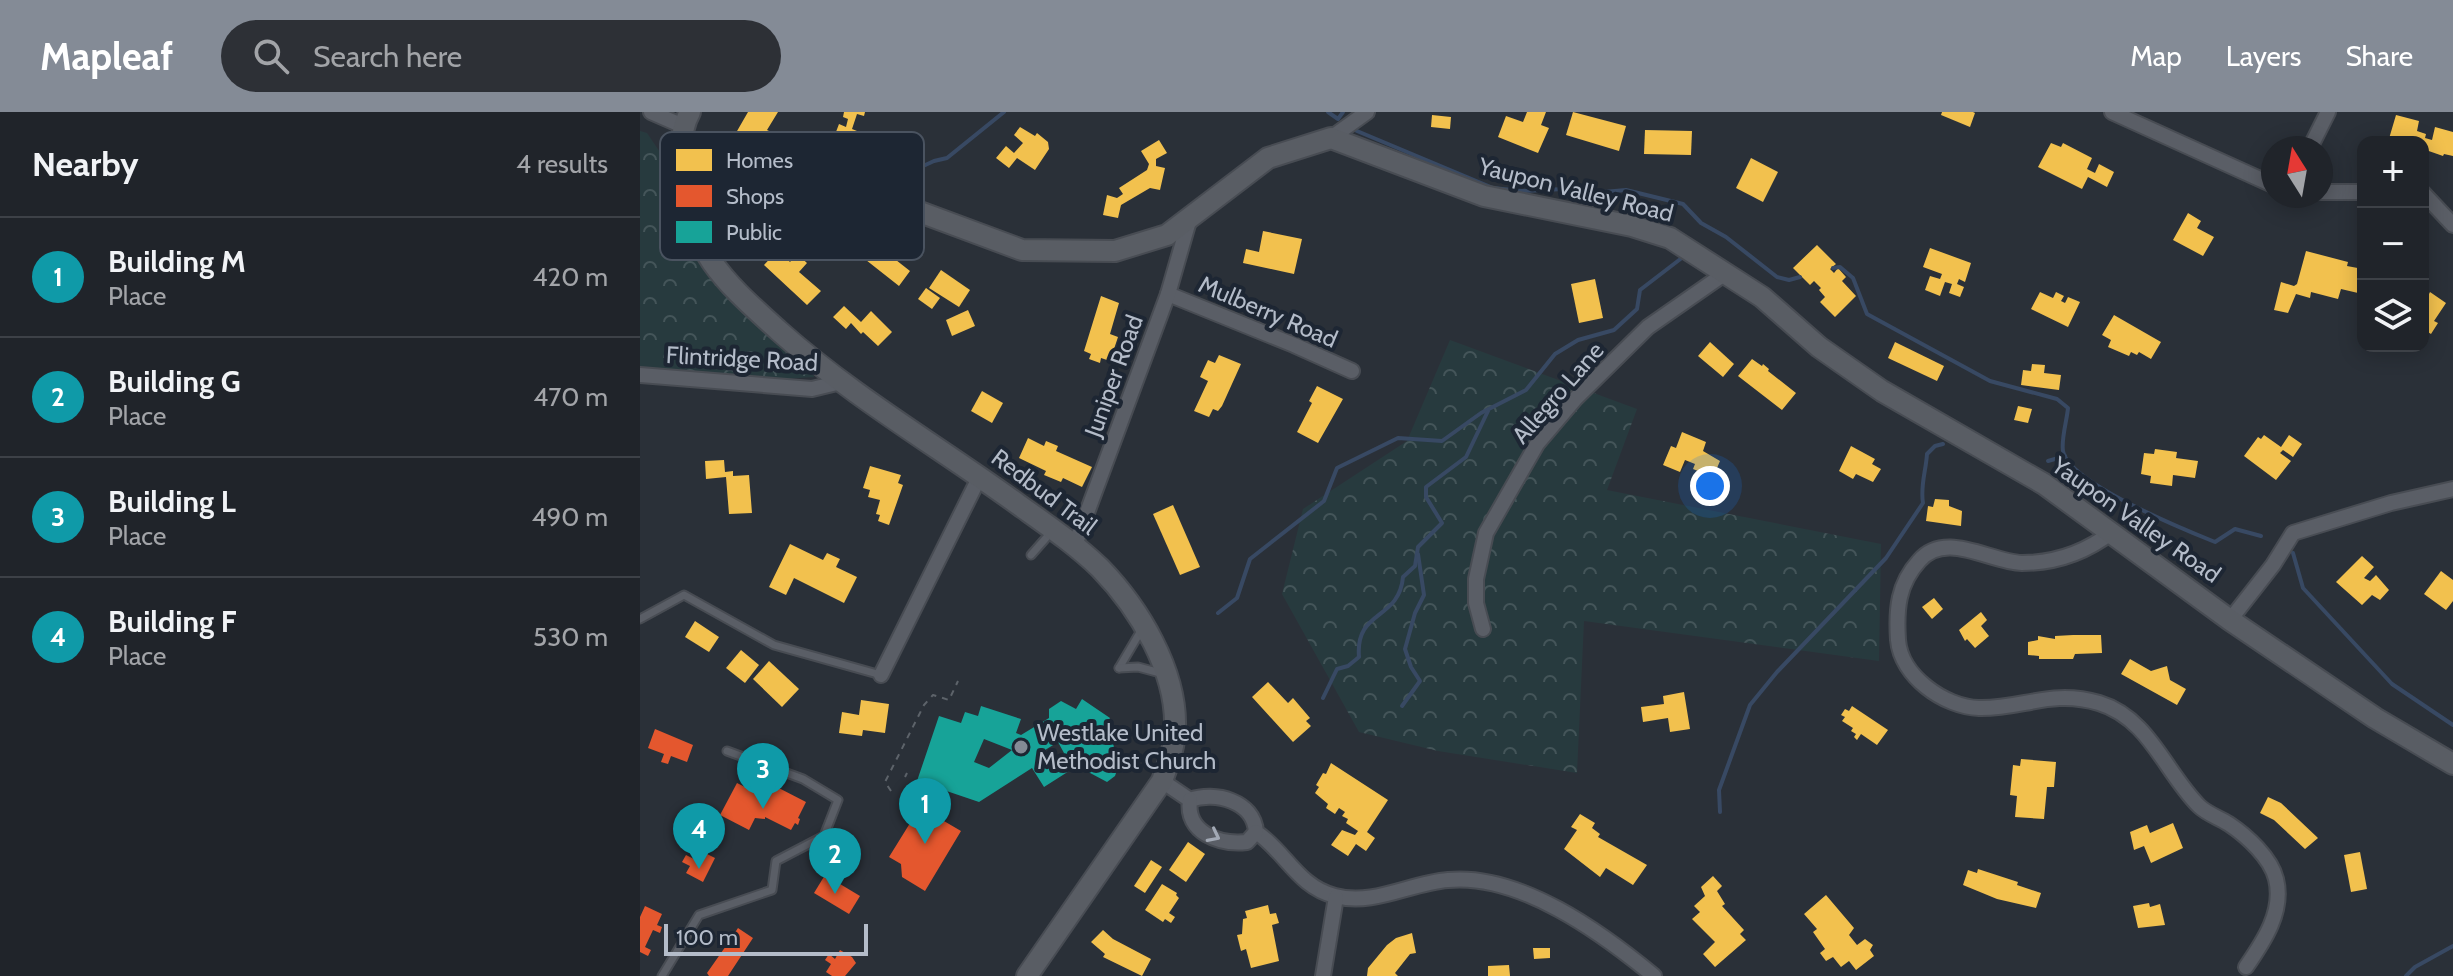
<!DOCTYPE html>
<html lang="en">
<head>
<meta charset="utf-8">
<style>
	body { margin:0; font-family:Cabin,sans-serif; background:#2d3036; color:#f1f3f6 }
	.controls { position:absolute; right:24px; top:24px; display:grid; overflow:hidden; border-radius:16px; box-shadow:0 4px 20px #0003 }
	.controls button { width:72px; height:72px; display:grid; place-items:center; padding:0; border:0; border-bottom:2px solid #3d4147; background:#20242a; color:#f1f3f6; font:40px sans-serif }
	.compass { position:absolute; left:1621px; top:24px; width:72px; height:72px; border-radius:50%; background:#20242a; box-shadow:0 4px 20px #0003; rotate:349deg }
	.scale { position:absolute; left:24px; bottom:20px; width:204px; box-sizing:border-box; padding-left:8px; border:4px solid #b4bcc9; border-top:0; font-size:22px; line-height:28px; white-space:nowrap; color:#b4bcc9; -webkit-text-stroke:6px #1d2633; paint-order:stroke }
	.you { position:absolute; left:1070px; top:374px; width:28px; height:28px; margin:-20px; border:6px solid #fff; border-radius:50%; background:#1a73e8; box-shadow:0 0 0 12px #1a73e833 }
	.badge { display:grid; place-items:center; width:52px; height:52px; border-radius:50%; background:#848b96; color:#fff; font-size:26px; font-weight:700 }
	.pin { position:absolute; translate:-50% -66px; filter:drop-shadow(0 2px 4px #0008) }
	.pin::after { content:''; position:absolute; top:42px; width:28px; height:24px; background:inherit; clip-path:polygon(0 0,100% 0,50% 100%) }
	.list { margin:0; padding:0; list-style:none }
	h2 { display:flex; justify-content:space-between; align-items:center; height:104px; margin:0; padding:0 32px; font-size:34px }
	h2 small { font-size:26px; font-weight:400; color:#a2a4a8 }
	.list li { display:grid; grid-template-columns:52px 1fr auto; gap:24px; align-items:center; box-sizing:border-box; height:120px; padding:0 32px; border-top:2px solid #3d4147 }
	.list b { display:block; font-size:30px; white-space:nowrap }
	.list p { margin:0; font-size:26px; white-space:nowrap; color:#a2a4a8 }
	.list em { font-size:26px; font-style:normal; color:#a2a4a8 }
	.icon { flex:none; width:44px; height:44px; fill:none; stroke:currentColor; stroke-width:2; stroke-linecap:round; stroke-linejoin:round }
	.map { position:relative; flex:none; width:1813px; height:864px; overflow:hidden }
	header { display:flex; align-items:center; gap:48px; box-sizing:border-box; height:112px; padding:0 40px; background:#848b96; color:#fff }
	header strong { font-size:38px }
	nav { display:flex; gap:44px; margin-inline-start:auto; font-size:28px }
	.search { width:560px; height:72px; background:#2d3036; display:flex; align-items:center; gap:20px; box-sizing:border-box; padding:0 28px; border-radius:44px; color:#a2a4a8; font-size:30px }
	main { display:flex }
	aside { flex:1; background:#20242a }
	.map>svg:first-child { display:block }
	.forest { fill:url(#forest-crowns) }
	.homes { fill:#f2c14e }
	.shops { fill:#e4572e }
	.public { fill:#17a398; fill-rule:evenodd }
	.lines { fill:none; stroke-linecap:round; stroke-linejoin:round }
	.stream { stroke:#384963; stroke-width:4 }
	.lane-casing { stroke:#484c53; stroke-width:11 }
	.street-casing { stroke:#484c53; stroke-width:18 }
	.secondary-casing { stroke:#484c53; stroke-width:24 }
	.path { stroke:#5d636a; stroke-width:2; stroke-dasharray:6 6; stroke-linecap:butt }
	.lane { stroke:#5a5e66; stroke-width:7 }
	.street { stroke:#5a5e66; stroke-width:14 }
	.secondary { stroke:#595d64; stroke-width:20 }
	.oneway { stroke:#a2a9b5 }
	.poi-dot { fill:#848b96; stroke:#1d2633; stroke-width:3 }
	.labels { text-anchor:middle; stroke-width:8; stroke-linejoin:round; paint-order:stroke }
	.street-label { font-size:24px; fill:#b4bcc9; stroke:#1d2633 }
	.poi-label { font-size:24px; fill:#b4bcc9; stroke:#1d2633; text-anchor:start }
	.key { fill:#1d2633; stroke:#4a5360; stroke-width:2 }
	.key-label { font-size:22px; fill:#b4bcc9 }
</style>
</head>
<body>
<header>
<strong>Mapleaf</strong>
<div class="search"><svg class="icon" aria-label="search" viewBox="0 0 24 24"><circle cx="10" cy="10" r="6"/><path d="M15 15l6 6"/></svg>Search here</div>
<nav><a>Map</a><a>Layers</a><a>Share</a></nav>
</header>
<main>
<aside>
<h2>Nearby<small>4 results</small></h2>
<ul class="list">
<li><span class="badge" style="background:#0f9aa8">1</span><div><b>Building M</b><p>Place</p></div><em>420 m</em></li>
<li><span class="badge" style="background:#0f9aa8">2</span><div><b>Building G</b><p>Place</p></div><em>470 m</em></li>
<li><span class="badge" style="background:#0f9aa8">3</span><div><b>Building L</b><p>Place</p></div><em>490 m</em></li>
<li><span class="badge" style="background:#0f9aa8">4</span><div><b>Building F</b><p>Place</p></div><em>530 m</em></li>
</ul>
</aside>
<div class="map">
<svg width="1813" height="864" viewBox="0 0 1813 864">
	<defs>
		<pattern id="forest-crowns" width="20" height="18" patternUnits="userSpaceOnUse" patternTransform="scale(2)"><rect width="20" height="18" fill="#273a3e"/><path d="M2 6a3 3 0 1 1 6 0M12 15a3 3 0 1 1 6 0" fill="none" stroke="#445559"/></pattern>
	</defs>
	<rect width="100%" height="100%" fill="#2a3038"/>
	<g class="forest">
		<path d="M0,19L7,21L34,61L55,133L171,255L174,265L127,268L0,256Z"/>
		<path d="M810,228L997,297L967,378L1241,432L1239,549L944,509L937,661L798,639L719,620L642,482L663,397L767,329Z"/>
	</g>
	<g class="homes">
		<path d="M108,0H138L127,18L131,20L120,38L116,35L110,46L89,33Z"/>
		<path d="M204,0H225L224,4L217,2L212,17L232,25L225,45L191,33L199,12L206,15L208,7L203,5Z"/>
		<path d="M887,0H906L901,13L909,16L898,41L858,25L866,4L883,10Z"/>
		<path d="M933,0L986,14L979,39L926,23Z"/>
		<path d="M1302,0H1333L1335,1L1330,15L1301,3Z"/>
		<path d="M792,3L811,5L810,17L791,15Z"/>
		<path d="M1756,3L1779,9L1777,19L1786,22L1785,26L1792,28L1795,15L1813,20V44L1804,42L1803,44L1783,37V30H1748Z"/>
		<path d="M380,15L395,24L397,21L408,30L409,37L395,58L377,46L369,56L356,46L366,34L374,41L383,31L374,23Z"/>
		<path d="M1005,18L1052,19L1051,43L1004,42Z"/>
		<path d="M519,28L527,41L516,47V54L525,56L520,78L510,76L481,93L478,106L463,103L467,83L477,86L483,82L479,76L507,58L509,52L501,39Z"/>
		<path d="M1411,31L1421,35L1423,31L1452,46L1447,57L1455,61L1459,52L1474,60L1467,75L1448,65L1442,77L1398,55Z"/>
		<path d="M1111,46L1138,60L1123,90L1096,76Z"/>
		<path d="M1548,101L1561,109L1557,116L1574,125L1563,144L1533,128Z"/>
		<path d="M623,119L662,127L654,162L603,151L606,137L619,140Z"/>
		<path d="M240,130L259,145L256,148L270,159L259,174L226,148Z"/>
		<path d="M1177,133L1196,152L1190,157L1194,161L1198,156L1206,165L1202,169L1216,184L1195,205L1180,190L1185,185L1179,178L1181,176L1174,169L1170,173L1153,156Z"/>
		<path d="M1290,136L1331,151L1325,170L1319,167L1317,172L1324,175L1320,185L1309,181L1312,172L1305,170L1300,184L1285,178L1290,164L1300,167L1302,162L1283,155Z"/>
		<path d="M138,138L150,150L157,142L167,151L159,160L181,179L167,193L124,153Z"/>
		<path d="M1666,139L1708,150L1707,154L1723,157L1718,181L1701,177L1698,187L1671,180L1670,186L1656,182L1648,201L1634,198L1641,170L1654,174L1657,172Z"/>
		<path d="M301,158L330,178L319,195L289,176Z"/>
		<path d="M955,167L963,206L939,211L931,172Z"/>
		<path d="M286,176L300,186L292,197L278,187Z"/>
		<path d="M1400,180L1413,186L1416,180L1424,184L1421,189L1425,191L1428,185L1440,190L1428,215L1391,197Z"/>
		<path d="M1790,180L1806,191L1794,209L1798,211L1791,222L1783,217V181L1788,184Z"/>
		<path d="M461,184L479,191L470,222L478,225L470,249L461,246L460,251L449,247L451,242L444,239Z"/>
		<path d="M204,194L221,210L231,199L252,220L238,234L223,220L221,222L211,211L206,217L193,205Z"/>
		<path d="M328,198L335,214L312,224L306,208Z"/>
		<path d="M1474,203L1521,230L1511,247L1499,240L1497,243L1491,240L1489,244L1468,235L1471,228L1462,223Z"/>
		<path d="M1070,230L1094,252L1083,265L1058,244Z"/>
		<path d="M1255,230L1304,254L1297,269L1248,246Z"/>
		<path d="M579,243L601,252L582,294L578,299L573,297L569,305L554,299L568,269L560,265L568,248L575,251Z"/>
		<path d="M1112,247L1122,254L1123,252L1129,257L1128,259L1156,281L1142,298L1098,264Z"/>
		<path d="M1392,252L1405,253L1404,261L1421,263L1419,278L1381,273L1383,258L1391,259Z"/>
		<path d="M677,274L703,287L678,331L657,320L672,291L669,289Z"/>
		<path d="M342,279L363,291L352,311L331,299Z"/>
		<path d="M1378,294L1392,297L1388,311L1374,308Z"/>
		<path d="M1042,320L1066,330L1063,339L1080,349L1077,356L1081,358L1077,367L1053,357L1055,352L1045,348L1040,360L1023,353L1031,334L1036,336Z"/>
		<path d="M1624,323L1641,335L1649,323L1662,332L1653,345L1643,338L1640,341L1651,349L1636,368L1604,344L1618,325L1621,327Z"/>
		<path d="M388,326L404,334L406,329L418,334L416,339L452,355L442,375L423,366L421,370L404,363L406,359L379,346Z"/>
		<path d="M1211,334L1235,347L1232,352L1241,357L1233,370L1216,362L1213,367L1199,359Z"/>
		<path d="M1515,337L1537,340L1536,346L1558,349L1555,366L1533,363L1532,374L1510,371L1511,364L1501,362L1504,341L1514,342Z"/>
		<path d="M84,348L85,360L93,359V364L109,363L112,401L89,402L86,365L66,367L65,349Z"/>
		<path d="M230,354L261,363L258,371L263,373L249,413L238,409L240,403L236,402L240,388L228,385L230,378L223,376Z"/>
		<path d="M1295,387L1309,388V394L1322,399L1321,414L1286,409L1288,394L1293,395Z"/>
		<path d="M533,393L560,455L540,463L513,402Z"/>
		<path d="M150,432L183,448L187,441L200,447L196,455L217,465L204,491L154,466L146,483L129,475Z"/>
		<path d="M1722,444L1734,455L1724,466L1730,469L1736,463L1749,478L1740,488L1732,483L1722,493L1696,470Z"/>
		<path d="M1801,459L1813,468V489L1806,498L1784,482Z"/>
		<path d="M1294,486L1303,497L1292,507L1282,495Z"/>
		<path d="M1341,500L1347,508L1341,514L1349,524L1335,536L1327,527L1325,529L1319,518Z"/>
		<path d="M55,509L79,525L69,540L45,525Z"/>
		<path d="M1433,523H1461L1462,541L1435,542L1433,547H1399V544L1388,543V530L1398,528V524L1415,527V524Z"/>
		<path d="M101,538L119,553L105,571L86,556Z"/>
		<path d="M1490,547L1511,559L1527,554L1530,568L1546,577L1537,593L1481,562Z"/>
		<path d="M129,549L159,577L142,595L113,567Z"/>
		<path d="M628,570L648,591L653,586L670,606L666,609L671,614L653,630L612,585Z"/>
		<path d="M1044,580L1050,617L1030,620L1028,606L1003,610L1001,595L1024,592L1023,584Z"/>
		<path d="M221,588L249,592L245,621L223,618L222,624L199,621L202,600L219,603Z"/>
		<path d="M1212,594L1248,618L1237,633L1221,622L1217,628L1214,625L1216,622L1211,619L1213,616L1202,609L1205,605L1201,603L1205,597L1209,599Z"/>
		<path d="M1381,647L1416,650L1414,675H1407L1404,707L1375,705L1377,684L1370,683L1373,653L1380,654Z"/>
		<path d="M691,651L748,688L727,720L735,726L726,739L716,732L708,744L691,733L702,718L715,723L718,719L706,711L708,707L702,704L705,700L699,696L695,702L686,696L688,692L675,681L679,675L676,673L683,661L686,662Z"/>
		<path d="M1628,685L1641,691L1678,726L1665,737L1634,708L1620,701Z"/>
		<path d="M940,702L955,711L952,716L960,722L958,725L1007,753L993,773L966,756L960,765L924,737L937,718L931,715Z"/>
		<path d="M1533,711L1543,736L1511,751L1504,734L1494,738L1490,720L1507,713L1510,721Z"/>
		<path d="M548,730L565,742L546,770L529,758Z"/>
		<path d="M1720,740L1727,777L1711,780L1704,743Z"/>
		<path d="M511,748L522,755L505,781L494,774Z"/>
		<path d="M1338,757L1378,770L1377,773L1401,781L1396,796L1357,787L1323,773L1328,758L1337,761Z"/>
		<path d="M1073,764L1082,774L1077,779L1085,792L1082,794L1104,818L1100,822L1106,828L1075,855L1063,842L1075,830L1052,807L1060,800L1054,794L1065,784L1061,775Z"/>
		<path d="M522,772L537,781L536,783L539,786L529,801L535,805L531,811L525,807L523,810L505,798Z"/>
		<path d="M1186,783L1214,816L1209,823L1217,833L1225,827L1233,833L1230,838L1234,844L1216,858L1209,849L1201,855L1193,845L1186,849L1180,841L1185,837L1173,820L1177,817L1164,802Z"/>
		<path d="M1509,791L1510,795L1520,792L1525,813L1498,816L1493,794Z"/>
		<path d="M628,793L630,802L636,801L639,811L632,813L639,849L611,856L606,837L601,839L597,823L602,822L603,807L607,806L605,799Z"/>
		<path d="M463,818L473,827L511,847L502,864L463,845L465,842L451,830Z"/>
		<path d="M772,821L776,841L770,842L755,861L758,864H727L728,856L747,833L756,826Z"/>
		<path d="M893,836H910V846L894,847Z"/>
		<path d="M869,853L870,864H848V854Z"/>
	</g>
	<g class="shops">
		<path d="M15,617L53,633L47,650L31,644L28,652L21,650L24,642L8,636Z"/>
		<path d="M97,671L125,685L131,672L166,690L158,706L160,707L158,713L155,711L151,718L125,705V707L115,706L109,718L80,703Z"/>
		<path d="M280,695L321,719L285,779L262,765L261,752L249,745Z"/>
		<path d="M59,738L75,746L63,770L46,761L50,754L42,750L46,743L54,747Z"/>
		<path d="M185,763L220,784L209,802L174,781Z"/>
		<path d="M5,794L22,802L17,813L22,815L20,821L13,818L5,835L11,838L8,844L0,840V805Z"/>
		<path d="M98,816L113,826L88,864H69L67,861L88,831L81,826L85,820L92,825Z"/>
		<path d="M200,838L212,845L216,851L205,864H192L186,860L191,852L185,848L189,842L195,847Z"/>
	</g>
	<path class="public" d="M442,587L470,606L465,614L472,618L475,647H479V652L475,664L467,670L437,654L404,675L392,656L339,690L277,669L299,604L321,611L325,600L338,604L341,594L381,607L376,621L381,623L409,606V597L421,589L436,597ZM344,627L372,638L349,656L334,650ZM418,630L424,641L403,654L397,643Z"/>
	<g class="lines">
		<g class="stream">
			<path d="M688,0L698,7L703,0"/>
			<path d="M717,19L853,76L882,79L923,77L941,82L986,78L1043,92L1061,111L1086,125L1137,165L1149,168L1160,165"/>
			<path d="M251,71L261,70L268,61L294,49L307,46L364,0"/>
			<path d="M1193,156L1200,155L1213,166L1227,202L1350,269L1417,287L1428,296C1427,308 1421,327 1423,339C1429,371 1545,418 1575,430L1595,417L1621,424"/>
			<path d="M1408,349L1425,344"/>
			<path d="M1653,441L1663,476L1752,572L1813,613"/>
			<path d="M578,501L597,486L610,447L684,389L697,356L758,326L802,329L841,301L886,278L915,242L938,228L974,218L997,197L1000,178L1043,145"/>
			<path d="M683,586L697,557L708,554L719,545C715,497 759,509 763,465L775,454L778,435L802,411L786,385V375L826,345L848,299"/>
			<path d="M762,594L780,569L771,555L765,537L775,501L784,483L778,442"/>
			<path d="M1080,700L1079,678L1110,593L1137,560L1246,446L1283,391C1280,374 1286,359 1287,342L1295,334L1303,332"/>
			<path d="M1766,864L1775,855L1813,834"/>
		</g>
		<g class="lane-casing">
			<g id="lane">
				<path d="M391,443L413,418"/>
				<path d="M0,507L44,483L134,533L241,563"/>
				<path d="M479,556L502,517"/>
				<path d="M479,556L498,555L524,562"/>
				<path d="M22,864L59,803L132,778L136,749L184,724L198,688L163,667L87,639"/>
			</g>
		</g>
		<g class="street-casing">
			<g id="street">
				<path d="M11,0L43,14"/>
				<path d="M1472,0L1633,73"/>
				<path d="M691,26L727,0"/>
				<path d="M1670,36L1688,0"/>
				<path d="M1681,80H1723"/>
				<path d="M1783,81L1813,113"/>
				<path d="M528,182L654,233L712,259"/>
				<path d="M0,263L172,277L201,270"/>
				<path d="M1472,420C1446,440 1416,451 1382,451C1350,450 1305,418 1279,449C1258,472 1256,497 1258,528C1261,564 1304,595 1339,596C1383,597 1411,577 1459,591C1509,606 1525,660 1559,694C1567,702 1580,706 1589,712C1607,724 1631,746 1636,767C1644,799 1624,829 1606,855"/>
				<path d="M435,433L528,182L549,109"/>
				<path d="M1590,508L1633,453L1653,421L1751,391L1813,377"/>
				<path d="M843,517L836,491V467L846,421L897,332L936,286L1008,215L1087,160"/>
				<path d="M241,563L340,364"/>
				<path d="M522,669L550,688"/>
				<path d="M550,688C575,679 614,689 616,720C645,739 658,775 695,784C734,794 770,771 808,768C880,761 962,821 1014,864"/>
				<path d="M550,688C545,721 580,733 607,730L616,720"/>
				<path d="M683,864L696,785"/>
			</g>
		</g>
		<g class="secondary-casing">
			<g id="secondary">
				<path d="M50,0C37,23 42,51 46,76C50,102 57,128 72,150C90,176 116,198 139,219C213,285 299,335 379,393C407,413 435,432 460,456C499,496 537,559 535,616C535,635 528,652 522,669L387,864"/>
				<path d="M42,51L88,79L131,92L242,86L382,138L475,139L527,123L628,46L691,26L844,84L992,114L1030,126L1122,185L1179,235L1242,279L1404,372L1590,508L1735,606L1813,652"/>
			</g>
		</g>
		<g class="path">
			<path d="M265,665L267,661"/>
			<path d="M251,679L245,670L284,593L293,583L309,588L318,569"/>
		</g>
		<use href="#lane" class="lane"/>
		<use href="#street" class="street"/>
		<use href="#secondary" class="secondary"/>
	</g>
	<defs><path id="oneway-chevron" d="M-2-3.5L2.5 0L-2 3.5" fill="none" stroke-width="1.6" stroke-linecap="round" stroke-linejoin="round" transform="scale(2)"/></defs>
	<use class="oneway" href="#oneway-chevron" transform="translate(574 724) rotate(27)"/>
	<circle class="poi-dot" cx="381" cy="635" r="8"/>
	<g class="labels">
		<g class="street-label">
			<text transform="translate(936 78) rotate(14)" y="8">Yaupon Valley Road</text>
			<text transform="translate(628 200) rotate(23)" y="8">Mulberry Road</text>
			<text transform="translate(102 247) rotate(3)" y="8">Flintridge Road</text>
			<text transform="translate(474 264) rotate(-70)" y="8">Juniper Road</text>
			<text transform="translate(918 281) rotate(-49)" y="8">Allegro Lane</text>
			<text transform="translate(404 380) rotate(37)" y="8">Redbud Trail</text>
			<text transform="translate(1496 408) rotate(35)" y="8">Yaupon Valley Road</text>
		</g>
		<g class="poi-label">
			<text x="397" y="629">Westlake United<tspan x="397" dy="28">Methodist Church</tspan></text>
		</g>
	</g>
	<rect x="20" y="20" width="264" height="128" rx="12" class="key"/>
	<rect x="36" y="37" width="36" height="22" fill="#f2c14e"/>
	<rect x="36" y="73" width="36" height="22" fill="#e4572e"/>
	<rect x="36" y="109" width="36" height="22" fill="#17a398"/>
	<g class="key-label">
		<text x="86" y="56">Homes</text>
		<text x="86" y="92">Shops</text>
		<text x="86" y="128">Public</text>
	</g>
</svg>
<div class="controls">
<button>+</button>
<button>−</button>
<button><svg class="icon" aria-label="layers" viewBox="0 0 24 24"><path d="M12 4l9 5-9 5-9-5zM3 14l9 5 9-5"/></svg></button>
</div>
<svg class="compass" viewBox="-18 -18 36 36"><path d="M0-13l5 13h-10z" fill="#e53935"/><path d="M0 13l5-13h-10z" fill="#a2a4a8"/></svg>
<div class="scale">100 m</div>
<div class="you"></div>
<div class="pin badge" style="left:285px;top:732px;background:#0f9aa8">1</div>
<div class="pin badge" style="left:195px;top:782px;background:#0f9aa8">2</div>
<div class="pin badge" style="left:123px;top:697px;background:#0f9aa8">3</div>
<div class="pin badge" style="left:59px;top:757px;background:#0f9aa8">4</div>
</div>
</main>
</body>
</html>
